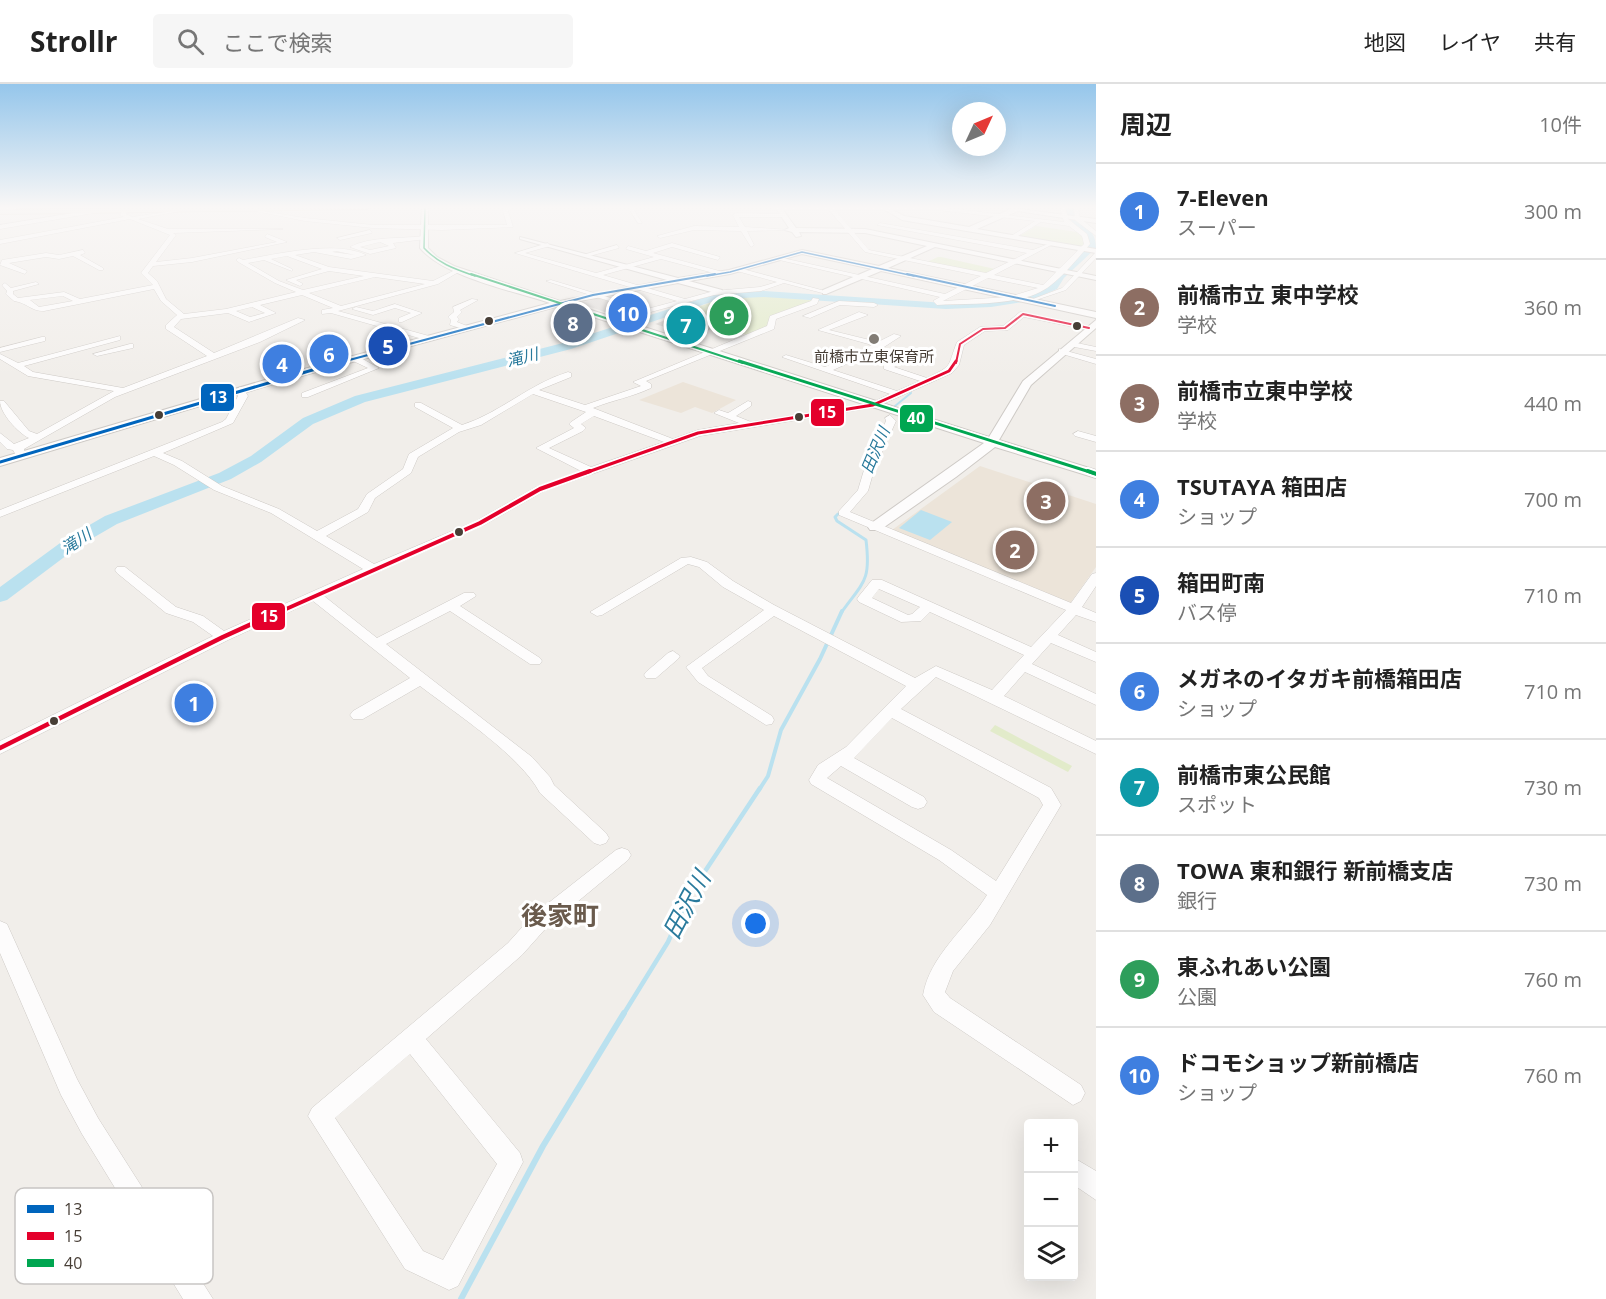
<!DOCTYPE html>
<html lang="ja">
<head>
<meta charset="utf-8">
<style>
	body { margin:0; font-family:"Open Sans","Noto Sans JP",sans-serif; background:#f6f6f6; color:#222 }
	.controls { position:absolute; right:18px; bottom:18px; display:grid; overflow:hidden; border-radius:6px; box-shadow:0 6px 24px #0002 }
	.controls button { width:54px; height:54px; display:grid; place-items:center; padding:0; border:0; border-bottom:2px solid #e0e0e0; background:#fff; color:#222; font:30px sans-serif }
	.compass { position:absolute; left:952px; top:18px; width:54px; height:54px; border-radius:50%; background:#fff; box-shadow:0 6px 24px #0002; rotate:46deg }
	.you { position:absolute; left:756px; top:840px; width:21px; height:21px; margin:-15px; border:4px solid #fff; border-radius:50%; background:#1a73e8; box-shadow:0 0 0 9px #1a73e833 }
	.badge { display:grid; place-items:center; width:39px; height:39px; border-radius:50%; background:#827c75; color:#fff; font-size:20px; font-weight:700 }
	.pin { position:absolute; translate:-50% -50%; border:3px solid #fff; box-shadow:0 2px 6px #0006 }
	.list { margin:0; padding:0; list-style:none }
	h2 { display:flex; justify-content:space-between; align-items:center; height:78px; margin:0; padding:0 24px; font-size:26px }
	h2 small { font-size:20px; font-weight:400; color:#767676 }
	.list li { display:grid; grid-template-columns:39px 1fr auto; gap:18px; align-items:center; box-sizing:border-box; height:96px; padding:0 24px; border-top:2px solid #e0e0e0 }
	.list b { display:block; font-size:22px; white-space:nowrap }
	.list p { margin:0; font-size:20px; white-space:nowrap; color:#767676 }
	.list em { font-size:20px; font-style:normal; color:#767676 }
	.icon { flex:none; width:33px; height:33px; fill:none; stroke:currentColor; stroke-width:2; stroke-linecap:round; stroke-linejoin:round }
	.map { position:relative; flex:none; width:1096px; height:1215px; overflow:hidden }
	header { display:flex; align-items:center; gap:36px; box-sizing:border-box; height:84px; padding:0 30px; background:#fff; border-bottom:2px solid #e0e0e0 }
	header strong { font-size:28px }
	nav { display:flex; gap:33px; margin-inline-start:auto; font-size:21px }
	.search { width:420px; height:54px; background:#f6f6f6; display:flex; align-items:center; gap:15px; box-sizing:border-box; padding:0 21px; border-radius:6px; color:#767676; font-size:22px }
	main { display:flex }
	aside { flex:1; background:#fff }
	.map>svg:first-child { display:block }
	.education { fill:#ece4d9 }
	.green { fill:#e2ebca }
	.parking { fill:#e0ddda }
	.water { fill:#bae1ef }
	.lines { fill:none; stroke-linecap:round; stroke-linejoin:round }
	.stream-far4 { stroke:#bae1ef; stroke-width:2 }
	.stream-far3 { stroke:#bae1ef; stroke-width:3 }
	.stream-far2 { stroke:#bae1ef; stroke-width:4 }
	.stream-far1 { stroke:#bae1ef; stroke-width:4.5 }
	.stream { stroke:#bae1ef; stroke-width:6 }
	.river { fill:#bae1ef; fill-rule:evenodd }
	.building { fill:#d9d5d1 }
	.minor-casing { stroke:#cecac6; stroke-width:1 }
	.tertiary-casing { stroke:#cecac6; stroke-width:2 }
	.primary-casing { stroke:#d4c8b7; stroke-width:2 }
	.minor { fill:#fdfcfc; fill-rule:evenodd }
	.tertiary { fill:#fdfcfc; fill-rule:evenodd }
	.primary { fill:#f1ebe4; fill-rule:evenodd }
	.bus-1-far2-casing { stroke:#fff; stroke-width:3 }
	.bus-1-far1-casing { stroke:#fff; stroke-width:4.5 }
	.bus-1-casing { stroke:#fff; stroke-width:6 }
	.bus-2-far3-casing { stroke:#fff; stroke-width:4.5 }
	.bus-2-far2-casing { stroke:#fff; stroke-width:6 }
	.bus-2-far1-casing { stroke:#fff; stroke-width:8 }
	.bus-2-casing { stroke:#fff; stroke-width:9 }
	.bus-3-far3-casing { stroke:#fff; stroke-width:3 }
	.bus-3-far2-casing { stroke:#fff; stroke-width:4.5 }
	.bus-3-far1-casing { stroke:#fff; stroke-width:6 }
	.bus-3-casing { stroke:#fff; stroke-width:8 }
	.bus-1-far2 { stroke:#0065bd; stroke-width:1.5 }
	.bus-1-far1 { stroke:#0065bd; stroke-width:2 }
	.bus-1 { stroke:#0065bd; stroke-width:3 }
	.bus-2-far3 { stroke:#e4002b; stroke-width:2 }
	.bus-2-far2 { stroke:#e4002b; stroke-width:3 }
	.bus-2-far1 { stroke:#e4002b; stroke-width:4 }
	.bus-2 { stroke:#e4002b; stroke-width:4.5 }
	.bus-3-far3 { stroke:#00a651; stroke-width:1.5 }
	.bus-3-far2 { stroke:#00a651; stroke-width:2 }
	.bus-3-far1 { stroke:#00a651; stroke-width:3 }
	.bus-3 { stroke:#00a651; stroke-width:4 }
	.bus-dot { fill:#473e36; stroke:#fff; stroke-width:2 }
	.poi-dot { fill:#827c75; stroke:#fff; stroke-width:2 }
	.labels { text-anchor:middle; stroke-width:6; stroke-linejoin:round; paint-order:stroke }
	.far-poi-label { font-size:15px; fill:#473e36; stroke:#fff }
	.far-water-label { font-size:16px; font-style:italic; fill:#297a9c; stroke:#fff }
	.near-water-label { font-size:24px; font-style:italic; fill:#297a9c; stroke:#fff }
	.near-quarter-label { font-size:26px; font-weight:bold; fill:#6a5b4d; stroke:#fff }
	.key { fill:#fff; stroke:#c8c5c3; stroke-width:1.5 }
	.key-label { font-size:16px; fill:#473e36 }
	.line-badge { stroke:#fff; stroke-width:2 }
	.badge-label { font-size:16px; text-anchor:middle; font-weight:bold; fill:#fff }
</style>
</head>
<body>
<header>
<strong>Strollr</strong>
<div class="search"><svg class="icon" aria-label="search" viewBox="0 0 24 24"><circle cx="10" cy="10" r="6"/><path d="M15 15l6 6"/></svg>ここで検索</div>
<nav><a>地図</a><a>レイヤ</a><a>共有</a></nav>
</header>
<main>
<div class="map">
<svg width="1096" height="1215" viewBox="0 0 1096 1215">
	<rect width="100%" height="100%" fill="#f1eeea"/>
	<g class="education">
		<path d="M683,298L736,316L712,329L695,323L681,329L639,316Z"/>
		<path d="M980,382L1096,420V483L1069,521L892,446Z"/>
	</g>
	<g class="green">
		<path d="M1036,142L1077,148L1083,151L1086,157L1083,164L1018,153Z"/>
		<path d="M938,173H941L995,185L987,191L927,178Z"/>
		<path d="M761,212L813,216L771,234V241L747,251L676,230L722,215Z"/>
		<path d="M995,641L1072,682L1068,688L990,647Z"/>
	</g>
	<path class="parking" d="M599,214L624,222L648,229L635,233H619L579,219Z"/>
	<path class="water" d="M921,426L952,438L930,456L899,444Z"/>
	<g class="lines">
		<g class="stream-far4">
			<path d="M895,322L911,309"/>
			<path d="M864,389L878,355"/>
		</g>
		<path class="stream-far3" d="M838,430L835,433L837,437L866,456C871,497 864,497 841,529"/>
		<path class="stream-far2" d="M759,706L768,692L781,646L820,575L842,527"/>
		<path class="stream-far1" d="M623,931L668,858L688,813L760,704"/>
		<path class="stream" d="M461,1215L543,1062L624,929"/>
		<g class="river">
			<path d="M20,123H38L0,130V126Z"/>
			<path d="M1065,123H1073C1076,144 1096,140 1096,164L1064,194L1057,205L1029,217L991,223L946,225L764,213L720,215L571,265L365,318L313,340L261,378L231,395L117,440L79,462L7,516L0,518V503L67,454L105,432L219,389L251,372L303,334L355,312L563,259L719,209L764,207L946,219L991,217L1026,211L1049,201L1058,190L1090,159C1086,144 1067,141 1065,123Z"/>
		</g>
	</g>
	<g class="building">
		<path d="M678,231L716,243L694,252L655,240Z"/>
		<path d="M208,606L217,615L180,633L172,624Z"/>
	</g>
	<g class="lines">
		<g class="minor-casing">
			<g id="minor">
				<path d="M13,123H26L0,128V124Z"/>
				<path d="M129,123H136L127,127L126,130L132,133L201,123L138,135L168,145H283L173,149L176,151L156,178L192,174L277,158L265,153L267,150L287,158L192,178L153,182L148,189L157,197L166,215L184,230L226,225L296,208L275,199L240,179L236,176L239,174L243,176C277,170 336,156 366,171L351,175L314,168L295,171L329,183L433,197L457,185L462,186L438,200L338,227L429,252V256H426L331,229L322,230V226L333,224L302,211L260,221L276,229L249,238L228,229L181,235L174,243L214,269L298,234L305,236L260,258L115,313L24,365L25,373H17L13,366L7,365L0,358V349L14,360L29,354C18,349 0,329 0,317H4L29,347L37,350L114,307L28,292L0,275V270L18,279L120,252V256L24,282L33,288L123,304L207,272L166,245V241L177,231L161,217L154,205L44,227C30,227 28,219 14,217L6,210L7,207L2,201L5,199L11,204L36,198L39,200L13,207V210L18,214L64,208L80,215L153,201L141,189L170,151L130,135L0,160V156L124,133L120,131L122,126ZM336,167L355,171L332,168ZM287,172L322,185L286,196L300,202L303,200L296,196L329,187L364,192L303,206L279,197L248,179L264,176L292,187V185L271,175ZM375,193L425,200L341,222L309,209ZM63,212L73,217L39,223L30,216ZM252,223L265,229L250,233L236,227Z"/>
				<path d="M236,123L305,134L373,141H507L502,123H507L513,143L442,146L373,144L305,137Z"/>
				<path d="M628,123H632L642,139H638Z"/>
				<path d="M772,123H939L1064,138L1060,123H1065L1068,135L1087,150L1090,160C1078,174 1065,190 1051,201C1025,223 970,219 937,221L933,217L940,213L775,175L778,173L945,210L981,192L865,168L829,126H770ZM835,126H937L1035,137L1011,152L1013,155L1041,138L1069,142L1082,152L1084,160L1043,201L994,191L1053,160V158L1033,166L880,139L877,141L1027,169L986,189L869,166ZM988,194L1038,204L1009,213L943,217Z"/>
				<path d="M1074,123H1078L1080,134L1096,147V152L1075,136Z"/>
				<path d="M98,125L100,128L0,145V141Z"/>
				<path d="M736,129L785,130L783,133H739L745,143L791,146L747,147L754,161L751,163L741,147L694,146L660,154L657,152L694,142L739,143L733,131Z"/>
				<path d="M370,146L372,149L340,156L337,154Z"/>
				<path d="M424,152L426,155L393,159L396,164L370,170L350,163C371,152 400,155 424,152ZM380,158L389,162L370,166L360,163Z"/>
				<path d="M548,159L550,162L525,169L596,189L654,173L626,165L628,162L646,167L672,159L720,173L718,176L672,163L653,169L723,188L721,191L661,175L603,191L685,215L714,207L760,203L777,198L737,187L739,184L829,208L826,210L784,199L761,207L714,211L647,229L546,197L551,196L647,225L677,217L515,169Z"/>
				<path d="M617,161L619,164L586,173L583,171Z"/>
				<path d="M83,166L85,169L80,171L103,184V186H99L73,172L59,175L46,173L9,179L27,187L25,190L0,181L2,176L46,169L59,171Z"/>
				<path d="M1096,168V174L1066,206L1033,217V215L1062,204Z"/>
				<path d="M813,214L819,215L817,220L776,235L774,245L646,297L651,300V304C632,313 613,316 593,324L673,355L698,346L739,339L714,329L719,326L728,329L748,317L751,318V322L736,332L751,338L871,319L890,310L782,273L786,271L825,283L872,261L818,246L859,228L868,231L829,246L878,258L894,250L901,252L884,263L833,286L897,307L920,297L884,285V281L901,273H907V277L894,283L927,294C954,281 947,283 957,258L980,243L1003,242L1020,228L1093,244L1089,246L1024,233L1008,246L985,247L964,261L959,281L952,289L876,323L700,352L544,407L484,441L324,512L377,554L464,509H474L476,512L460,522L540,574L542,577L540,580H530L450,527L386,560L532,673L550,693L554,701L606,749L609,754L606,759L600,761L594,759L540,709C520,671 455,629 420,602L363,635H353L350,631L353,627L410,594L313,517L228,556L0,670V657L213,552L193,538L166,529L117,489L115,486L117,483H125L176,523L203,532L224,547L363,485L271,429L214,406L174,381L154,372L0,433V426L222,338L226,335L238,312L236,306L240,303L243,304L248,312L233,339L163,369L182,377L222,402L279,425L317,447L358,425L367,410L403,385L409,370L453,344L415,323V319H421L462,341C500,329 529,300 568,288L571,289V293L539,306L585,321L641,302L633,298L767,242L770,232L811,217ZM533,310L586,328L571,338L569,340L574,344L536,364L581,387L536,403L476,437L374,480L326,452L368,428L375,414L411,389L418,373L459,348L481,341ZM594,332L664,358L591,383L549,364L583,347L586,344L581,340Z"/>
				<path d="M472,215L478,216L460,226L462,228L457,233L459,235L457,238L467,242V246L450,241L451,236L448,233L454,228L453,223Z"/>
				<path d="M839,217L874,219L878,221L874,223L840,221L810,234L803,232Z"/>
				<path d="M395,220L422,229L402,238H399V234L411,229L395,224L373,231L352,225L356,223L373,227Z"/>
				<path d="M42,253H45V257L0,268V264Z"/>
				<path d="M1072,258L1096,263V267L1069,262L1068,260Z"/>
				<path d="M130,260H133V264L97,272L93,270Z"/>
				<path d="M1059,265L1096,275V280L1059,269Z"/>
				<path d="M351,272H357L379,284L308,313H302V309L368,284L351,276Z"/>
				<path d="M890,331L896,337L874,386L868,407L850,428L1071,519L1092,490L1096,489V502L1082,523L1096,529V538L1076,531L1058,551L1096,568V578L1051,559L1032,580L1096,610V621L1025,588L1004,612L1096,657V670L936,593L901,625L1051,704L1061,721L990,841L953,887L945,908L950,914L1081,1001L1085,1009L1081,1017L1073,1021L934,928L923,911C930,871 966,845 987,811L939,776L811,700L809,696L818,681L846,663L906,602L774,532L702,584L708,592L772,632L774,636L772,640L766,641L698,598L686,583L764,526L723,503L699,483L688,480L602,531L597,532L590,528L681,474L691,473L707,478L733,497L774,521L915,594L936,582L992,606L1024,571L930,528L921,537L901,538L859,518L857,515L859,512L872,496H882L1031,563L1066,526L839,431V427L858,406L864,386L886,337L885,334ZM879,505L920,523L912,530L908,531L872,514ZM892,634L1039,714L1043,721L996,797L951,766L827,694L841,682L912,723L918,725L924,723L927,718L924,713L854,674Z"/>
				<path d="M1078,347L1096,352V358L1075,352L1073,350Z"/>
				<path d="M673,567L680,572L678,575L656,594H646L644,591L646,588L668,569Z"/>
				<path d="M622,764L628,766L631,771L628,776L547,843L522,871L426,955L520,1069L523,1078L458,1202L449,1206L405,1185L308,1032L312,1024L508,859L533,831L616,766ZM410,970L497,1080L443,1176L423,1167L335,1034Z"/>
				<path d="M0,837L7,840L77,995L98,1034L213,1215H183L82,1050L61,1011L0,869Z"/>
				<path d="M1074,1074L1096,1087V1116L1074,1101Z"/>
			</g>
		</g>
		<g class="tertiary-casing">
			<g id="tertiary">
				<path d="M422,123H428V164L437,173L454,182L560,217L667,196L520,155V153L678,194L729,186L802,166L879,182L927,162L865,149L799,148L801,152L796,153L792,148L785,146L789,144L775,123H781L796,144L865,145L1096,192V196L935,163L888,184L1096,228V234L881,187L826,210H823V206L872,185L802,170L730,190L689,197L722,206V210H719L678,199L569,219L989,353L1023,297L1096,236V244L1031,301L999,356L1096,386V394L995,363L956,393L880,446H870L868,443L870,440L984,359L559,222L290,295L0,382V374L282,291L550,219C514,207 444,193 420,164Z"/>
				<path d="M880,123H887L904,132L969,143L1011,125L1004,123L1096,135V139L1018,127L977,145L1096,165V169L902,136Z"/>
			</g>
		</g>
		<g class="primary-casing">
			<path id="primary" d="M215,123H370L366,125L0,130V126Z"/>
		</g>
		<use href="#minor" class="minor"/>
		<use href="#tertiary" class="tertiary"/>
		<use href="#primary" class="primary"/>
		<g class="bus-1-far2-casing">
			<path id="bus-1-far2" d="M707,192L730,188L802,168L914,192"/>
		</g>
		<g class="bus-1-far1-casing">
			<g id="bus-1-far1">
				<path d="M907,190L1055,222"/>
				<path d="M338,279L593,211L715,190"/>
			</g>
		</g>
		<g class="bus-1-casing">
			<path id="bus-1" d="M0,378L343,277"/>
		</g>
		<g class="bus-2-far3-casing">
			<path id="bus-2-far3" d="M956,279L960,260L983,245L1005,244L1023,230L1089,244"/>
		</g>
		<g class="bus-2-far2-casing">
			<path id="bus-2-far2" d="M585,389L698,349L873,321L949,287L956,277"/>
		</g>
		<g class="bus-2-far1-casing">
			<path id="bus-2-far1" d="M277,529L480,439L540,405L590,387"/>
		</g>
		<g class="bus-2-casing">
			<path id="bus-2" d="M0,664L223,553L280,527"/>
		</g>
		<g class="bus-3-far3-casing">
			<path id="bus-3-far3" d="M425,123L424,164C439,180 455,185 475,192"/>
		</g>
		<g class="bus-3-far2-casing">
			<path id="bus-3-far2" d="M471,190L743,279"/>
		</g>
		<g class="bus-3-far1-casing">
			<path id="bus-3-far1" d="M739,277L1093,389"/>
		</g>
		<g class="bus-3-casing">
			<path id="bus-3" d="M1088,387L1096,390"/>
		</g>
		<use href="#bus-1-far2" class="bus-1-far2"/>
		<use href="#bus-1-far1" class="bus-1-far1"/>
		<use href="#bus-1" class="bus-1"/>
		<use href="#bus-2-far3" class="bus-2-far3"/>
		<use href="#bus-2-far2" class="bus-2-far2"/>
		<use href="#bus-2-far1" class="bus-2-far1"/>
		<use href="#bus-2" class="bus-2"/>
		<use href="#bus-3-far3" class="bus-3-far3"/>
		<use href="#bus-3-far2" class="bus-3-far2"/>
		<use href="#bus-3-far1" class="bus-3-far1"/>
		<use href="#bus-3" class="bus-3"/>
	</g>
	<linearGradient id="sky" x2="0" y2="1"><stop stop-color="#95c6eb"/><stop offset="0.42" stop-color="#f9f7f6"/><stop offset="1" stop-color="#f9f7f6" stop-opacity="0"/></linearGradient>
	<rect width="1096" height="293" fill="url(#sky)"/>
	<g class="bus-dot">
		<circle cx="489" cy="237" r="5"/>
		<circle cx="1077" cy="242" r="5"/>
		<circle cx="159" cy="331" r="5"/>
		<circle cx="799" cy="333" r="5"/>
		<circle cx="459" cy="448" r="5"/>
		<circle cx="54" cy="637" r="5"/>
	</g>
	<circle class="poi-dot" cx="874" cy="255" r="6"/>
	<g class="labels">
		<g class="far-poi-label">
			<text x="874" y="278">前橋市立東保育所</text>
		</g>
		<g class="far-water-label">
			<text transform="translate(522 273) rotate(-14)" y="6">滝川</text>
			<text transform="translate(875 366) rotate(-67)" y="6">田沢川</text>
			<text transform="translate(76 457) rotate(-33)" y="6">滝川</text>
		</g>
		<g class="near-water-label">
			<text transform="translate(687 821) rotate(-62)" y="8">田沢川</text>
		</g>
		<g class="near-quarter-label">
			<text x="560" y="841">後家町</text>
		</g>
	</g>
	<rect x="15" y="1104" width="198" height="96" rx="9" class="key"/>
	<rect x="27" y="1121" width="27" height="8" fill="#0065bd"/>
	<rect x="27" y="1148" width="27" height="8" fill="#e4002b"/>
	<rect x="27" y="1175" width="27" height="8" fill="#00a651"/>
	<g class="key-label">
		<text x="64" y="1131">13</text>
		<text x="64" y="1158">15</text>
		<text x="64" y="1185">40</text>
	</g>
	<g class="line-badge">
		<rect x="200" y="299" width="35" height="29" rx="6" fill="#0065bd"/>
		<rect x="810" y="314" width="35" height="29" rx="6" fill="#e4002b"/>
		<rect x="899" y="320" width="35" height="29" rx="6" fill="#00a651"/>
		<rect x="251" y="518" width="35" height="29" rx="6" fill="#e4002b"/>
	</g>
	<g class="badge-label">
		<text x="218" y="319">13</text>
		<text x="827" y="334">15</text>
		<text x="916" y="340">40</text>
		<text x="269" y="538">15</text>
	</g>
</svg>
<div class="controls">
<button>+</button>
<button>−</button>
<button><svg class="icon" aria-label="layers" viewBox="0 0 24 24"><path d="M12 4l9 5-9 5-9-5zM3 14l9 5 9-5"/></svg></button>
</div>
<svg class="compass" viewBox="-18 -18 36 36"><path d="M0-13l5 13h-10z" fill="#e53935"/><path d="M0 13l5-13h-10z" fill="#767676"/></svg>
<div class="you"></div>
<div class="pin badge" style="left:194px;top:619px;background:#3f7fe0">1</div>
<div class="pin badge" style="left:1015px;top:466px;background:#8d6e63">2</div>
<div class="pin badge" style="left:1046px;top:417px;background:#8d6e63">3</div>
<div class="pin badge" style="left:282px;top:280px;background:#3f7fe0">4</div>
<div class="pin badge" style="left:388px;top:262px;background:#1a4fb4">5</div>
<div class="pin badge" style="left:329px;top:270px;background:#3f7fe0">6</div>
<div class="pin badge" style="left:686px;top:241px;background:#0f9aa8">7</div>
<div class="pin badge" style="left:573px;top:239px;background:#5c6f8a">8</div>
<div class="pin badge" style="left:729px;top:232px;background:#2e9e5b">9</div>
<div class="pin badge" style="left:628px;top:229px;background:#3f7fe0">10</div>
</div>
<aside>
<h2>周辺<small>10件</small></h2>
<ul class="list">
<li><span class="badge" style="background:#3f7fe0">1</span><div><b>7-Eleven</b><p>スーパー</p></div><em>300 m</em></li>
<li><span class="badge" style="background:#8d6e63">2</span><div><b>前橋市立 東中学校</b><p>学校</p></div><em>360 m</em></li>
<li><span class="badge" style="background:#8d6e63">3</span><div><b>前橋市立東中学校</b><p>学校</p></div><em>440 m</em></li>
<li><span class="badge" style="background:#3f7fe0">4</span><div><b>TSUTAYA 箱田店</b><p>ショップ</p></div><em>700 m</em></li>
<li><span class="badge" style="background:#1a4fb4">5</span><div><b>箱田町南</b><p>バス停</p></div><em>710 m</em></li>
<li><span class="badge" style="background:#3f7fe0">6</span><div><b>メガネのイタガキ前橋箱田店</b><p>ショップ</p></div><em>710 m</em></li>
<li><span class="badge" style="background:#0f9aa8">7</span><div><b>前橋市東公民館</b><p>スポット</p></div><em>730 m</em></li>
<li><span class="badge" style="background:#5c6f8a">8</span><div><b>TOWA 東和銀行 新前橋支店</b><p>銀行</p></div><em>730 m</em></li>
<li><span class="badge" style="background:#2e9e5b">9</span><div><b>東ふれあい公園</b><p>公園</p></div><em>760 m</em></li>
<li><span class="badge" style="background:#3f7fe0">10</span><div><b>ドコモショップ新前橋店</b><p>ショップ</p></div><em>760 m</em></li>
</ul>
</aside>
</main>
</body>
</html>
